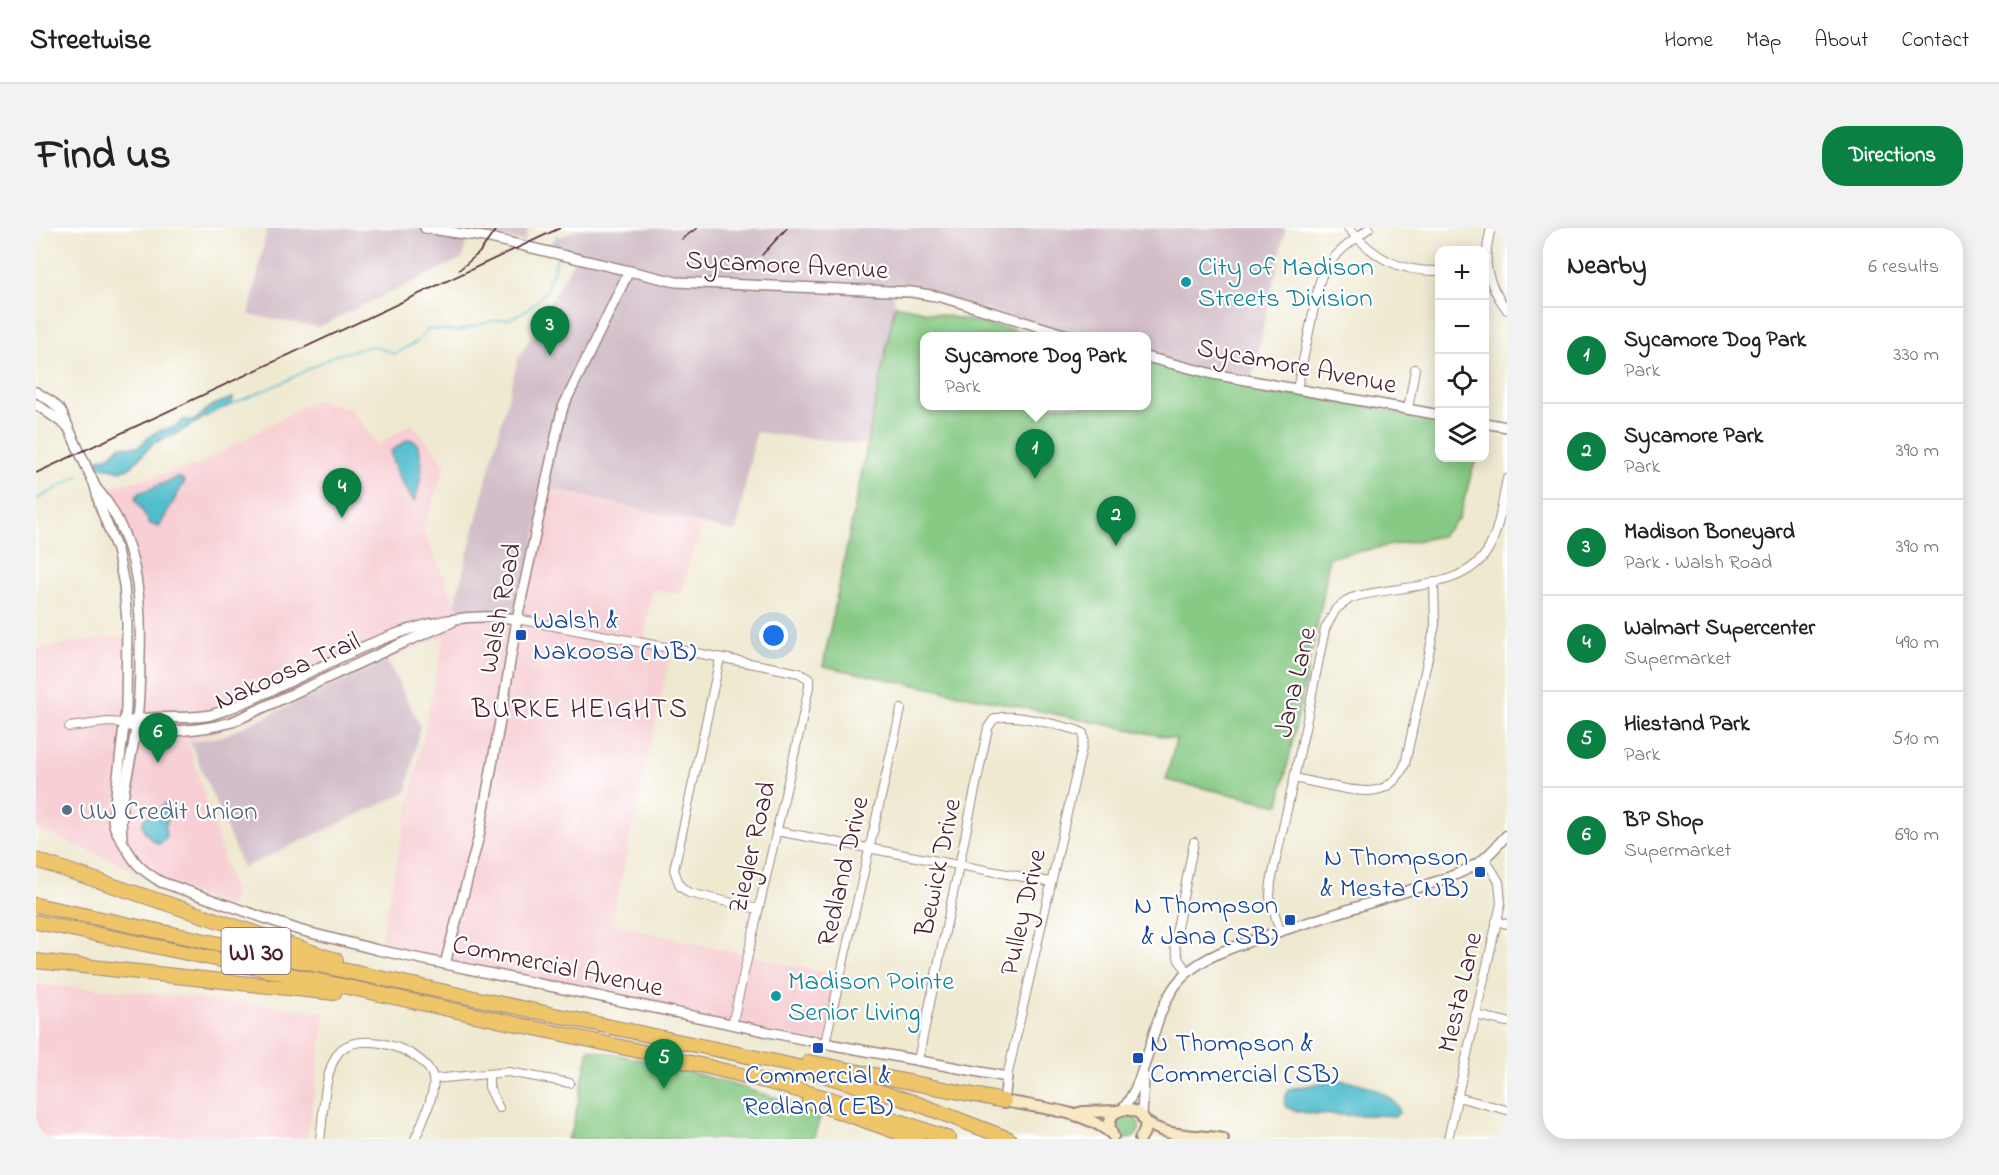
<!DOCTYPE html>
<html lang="en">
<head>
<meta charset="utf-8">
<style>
	body { margin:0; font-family:"Indie Flower",sans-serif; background:#f2f2f2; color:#202124 }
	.controls { position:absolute; right:18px; top:18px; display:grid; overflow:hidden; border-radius:12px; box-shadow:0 3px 15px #0003 }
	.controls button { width:54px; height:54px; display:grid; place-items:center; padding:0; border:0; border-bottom:2px solid #e0e0e0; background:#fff; color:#202124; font:30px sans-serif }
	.you { position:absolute; left:738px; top:408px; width:21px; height:21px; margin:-15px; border:4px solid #fff; border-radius:50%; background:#1a73e8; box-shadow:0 0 0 9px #1a73e833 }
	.badge { display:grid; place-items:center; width:39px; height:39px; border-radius:50%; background:#0b8043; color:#fff; font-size:20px; font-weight:700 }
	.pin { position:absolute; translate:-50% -50px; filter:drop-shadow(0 2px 3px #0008) }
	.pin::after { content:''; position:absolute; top:32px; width:21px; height:18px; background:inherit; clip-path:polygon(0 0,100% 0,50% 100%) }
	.popup { position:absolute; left:884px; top:104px; width:231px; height:78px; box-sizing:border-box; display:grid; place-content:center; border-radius:12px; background:#fff; filter:drop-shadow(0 2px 4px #0005); font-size:20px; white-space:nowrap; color:#757577 }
	.popup b { font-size:22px; color:#202124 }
	.popup::after { content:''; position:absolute; left:50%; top:100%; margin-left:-12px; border:12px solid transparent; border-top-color:#fff }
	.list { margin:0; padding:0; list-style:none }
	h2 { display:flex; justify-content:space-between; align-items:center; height:78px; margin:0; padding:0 24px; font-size:26px }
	h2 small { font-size:20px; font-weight:400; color:#757577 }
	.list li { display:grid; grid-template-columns:39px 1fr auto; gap:18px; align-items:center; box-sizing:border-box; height:96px; padding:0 24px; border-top:2px solid #e0e0e0 }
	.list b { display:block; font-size:22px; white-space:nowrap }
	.list p { margin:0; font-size:20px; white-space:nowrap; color:#757577 }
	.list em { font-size:20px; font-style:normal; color:#757577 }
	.icon { flex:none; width:33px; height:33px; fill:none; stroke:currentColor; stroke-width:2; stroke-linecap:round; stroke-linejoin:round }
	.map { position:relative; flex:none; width:1471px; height:911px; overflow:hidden; border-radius:24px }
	header { display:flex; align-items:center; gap:36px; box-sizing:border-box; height:84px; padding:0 30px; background:#fff; border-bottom:2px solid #e0e0e0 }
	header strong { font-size:28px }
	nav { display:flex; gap:33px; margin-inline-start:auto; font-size:21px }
	.intro { display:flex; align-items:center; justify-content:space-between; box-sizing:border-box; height:144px; padding:0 36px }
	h1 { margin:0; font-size:42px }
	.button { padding:15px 27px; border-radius:24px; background:#0b8043; color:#fff; font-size:21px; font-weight:700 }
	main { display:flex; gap:36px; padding:0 36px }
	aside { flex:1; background:#fff; border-radius:24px; box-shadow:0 3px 15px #0003 }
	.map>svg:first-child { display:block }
	.built { fill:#f7cfd4 }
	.industrial { fill:#d2bdc8 }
	.green { fill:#85c983; stroke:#687457; stroke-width:1.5 }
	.water { fill:#51bdcd; stroke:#4e6e7c; stroke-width:1.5 }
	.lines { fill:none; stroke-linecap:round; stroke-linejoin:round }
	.stream { stroke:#51bdcd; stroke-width:1.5 }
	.minor-casing { stroke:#9c847e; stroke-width:10 }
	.tertiary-casing { stroke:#9c847e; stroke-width:12 }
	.secondary-casing { stroke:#9c847e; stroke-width:14 }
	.motorway-casing { stroke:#9c847e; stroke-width:16 }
	.minor { stroke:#fff; stroke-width:8 }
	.tertiary { stroke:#fff; stroke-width:9 }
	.secondary { stroke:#f8e8c3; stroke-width:10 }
	.motorway { stroke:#eec569; stroke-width:14 }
	.rail { stroke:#4a1f2b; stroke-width:1.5 }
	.culture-dot { fill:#0f9aa8; stroke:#fff; stroke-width:2 }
	.transit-dot { fill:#1a4fb4; stroke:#fff; stroke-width:2 }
	.service-dot { fill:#5c6f8a; stroke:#fff; stroke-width:2 }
	.labels { text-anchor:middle; stroke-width:4.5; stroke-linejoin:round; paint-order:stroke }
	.shield { fill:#fff; stroke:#80626b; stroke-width:1.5 }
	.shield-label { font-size:26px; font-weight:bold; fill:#4a1f2b }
	.street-label { font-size:27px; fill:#4a1f2b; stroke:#fff }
	.culture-label { font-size:27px; fill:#0d838f; stroke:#fff; text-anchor:start }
	.transit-label { font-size:27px; fill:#164399; stroke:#fff; text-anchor:start }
	.service-label { font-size:27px; fill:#4e5e75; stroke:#fff; text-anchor:start }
	.neighbourhood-label { font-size:28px; letter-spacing:1.5px; fill:#4a1f2b; stroke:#fff }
</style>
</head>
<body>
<header>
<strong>Streetwise</strong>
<nav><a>Home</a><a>Map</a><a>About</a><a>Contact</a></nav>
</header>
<div class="intro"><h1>Find us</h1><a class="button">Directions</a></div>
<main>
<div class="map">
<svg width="1471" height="911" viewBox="0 0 1471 911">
	<rect width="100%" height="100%" fill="#fff"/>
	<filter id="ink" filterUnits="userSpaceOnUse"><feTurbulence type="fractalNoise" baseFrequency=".0167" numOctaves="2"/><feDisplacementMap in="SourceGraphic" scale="12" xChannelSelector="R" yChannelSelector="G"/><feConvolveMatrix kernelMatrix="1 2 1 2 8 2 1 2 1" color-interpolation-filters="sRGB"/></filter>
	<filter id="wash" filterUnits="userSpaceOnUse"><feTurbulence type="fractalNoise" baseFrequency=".008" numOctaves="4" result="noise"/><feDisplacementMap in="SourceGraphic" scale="24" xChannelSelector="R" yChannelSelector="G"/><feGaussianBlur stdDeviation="1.35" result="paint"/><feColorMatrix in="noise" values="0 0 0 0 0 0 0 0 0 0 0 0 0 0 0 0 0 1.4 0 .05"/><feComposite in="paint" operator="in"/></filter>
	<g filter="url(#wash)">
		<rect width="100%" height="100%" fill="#efe9d0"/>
		<g class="built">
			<path d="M280,171L316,182L342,217L376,195L410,236L387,303L427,391L509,259L665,295L645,366L616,362L608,415L636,421L575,696L804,748L789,815L342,722L408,408L181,505L152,513L198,665L195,679L124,654L0,600V420L105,405L97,331L62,262L161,238Z"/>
			<path d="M0,757L75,761L290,784L271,911H0Z"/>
		</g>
		<g class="industrial">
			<path d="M231,0H492L489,14L432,3L427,30L282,99L213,87Z"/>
			<path d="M544,0H1250L1215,153L1110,129V109L1038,108L905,69L857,64L859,77L831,217L720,204L700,304L510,259L481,391H427L419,374L482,131L539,31L500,21Z"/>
			<path d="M351,433L384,497L371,564L207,640L154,514L187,508Z"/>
		</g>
		<g class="green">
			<path d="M859,77L1006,108L888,109V178H1110V131L1403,194L1404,230H1440L1423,290L1405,308L1293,329L1287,369L1243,577L1130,552L1140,511L787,438Z"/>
			<path d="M553,821L635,838L786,884L777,911H531L537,900Z"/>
			<circle cx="1091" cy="899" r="12"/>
		</g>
		<g class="water">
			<path d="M197,170L195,177L180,183L136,208L117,215L95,239L84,243L74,240L62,239L61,236L63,231L74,228L84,218L103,219C109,212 115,206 123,203C134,199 139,201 147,192C161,193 160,192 169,183C175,176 189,173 197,170Z"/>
			<path d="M373,211L380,214C390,231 385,256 378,273C368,260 355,239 355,223Z"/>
			<path d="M143,249L149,253L123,299L114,296L99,270L103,265Z"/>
			<path d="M133,574L136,578L129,600L130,611L123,616C113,611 104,602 108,590C123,587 122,578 133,574Z"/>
			<path d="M1303,852C1325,854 1350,862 1363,880V885L1359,888C1332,885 1271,891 1250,879L1248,873L1253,861Z"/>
		</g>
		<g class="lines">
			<g class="stream">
				<path d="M521,7L522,24"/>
				<path d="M194,177L250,153L299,127L337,118L359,126L382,113L392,101L422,103L455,93L473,91L491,82L510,64L521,31"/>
				<path d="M172,187L187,180"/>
				<path d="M0,272L42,248"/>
			</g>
		</g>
	</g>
	<g filter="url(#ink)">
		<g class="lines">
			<g class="minor-casing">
				<g id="minor">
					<path d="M1312,0C1339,30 1362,44 1404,43"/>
					<path d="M1455,0C1446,34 1450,54 1471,82"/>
					<path d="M1261,161L1283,56C1290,30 1313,16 1333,0"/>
					<path d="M1372,181L1379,141"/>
					<path d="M481,391L734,439L763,445L773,451V459L765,497L696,797"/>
					<path d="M684,430L638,642L644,658L653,665L722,681"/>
					<path d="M33,499L72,494L88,495"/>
					<path d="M1258,550C1272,553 1286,556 1300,559C1329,565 1355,569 1369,536L1399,397L1398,354"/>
					<path d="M740,603L1014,654"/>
					<path d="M1460,693L1471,696"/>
					<path d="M1244,704L1234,669L1235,654L1270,496L1289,401L1300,381L1315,370C1357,356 1431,365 1454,318C1464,298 1466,273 1471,251"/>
					<path d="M1152,744L1143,732L1138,715L1158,614"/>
					<path d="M1439,787L1471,794"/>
					<path d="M789,815L865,481"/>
					<path d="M882,832L952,500C953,498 956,494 957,492C971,482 1024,498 1041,502L1047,505L1048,511L971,849"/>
					<path d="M453,846V859L463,880"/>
					<path d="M397,851L472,844L534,855"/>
					<path d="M1421,869L1471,882"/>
					<path d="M284,911C288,886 287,846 302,825C320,800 389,821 397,849C401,864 385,897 379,911"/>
					<path d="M1412,911L1465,675L1463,654L1449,630"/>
				</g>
			</g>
			<g class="tertiary-casing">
				<g id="tertiary">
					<path d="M389,0L454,10L640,54L876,64L905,69L1038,109"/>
					<path d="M1110,129L1177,146L1404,187"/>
					<path d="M0,164L16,174L25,183L59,258L64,278L81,322L88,357L91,395L90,480L77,592C78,601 82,606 86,613C99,635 102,640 125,654L263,702L342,722L771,812L971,849L968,873"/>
					<path d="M0,176L31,198"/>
					<path d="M1448,195L1471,199"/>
					<path d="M60,260C101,307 106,368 104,428C104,452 103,477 100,501C95,536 82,573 86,609"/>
					<path d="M88,495C116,485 146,493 175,487C275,454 371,374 481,391"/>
					<path d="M96,499C119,508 172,501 196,494L360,418L416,394"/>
					<path d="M409,736L443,608L467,477L481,391L523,195L527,179L593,43"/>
					<path d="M1086,882C1118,843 1113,776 1152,744C1173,726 1201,718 1226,709C1272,694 1319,680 1365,665C1392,656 1422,649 1445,633C1455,626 1463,615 1471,607"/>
					<path d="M1106,888L1108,848"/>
				</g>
			</g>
			<g class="secondary-casing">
				<g id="secondary">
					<path d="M968,873C1003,880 1046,882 1075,905"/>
					<path d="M1039,886L1047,884L1083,883"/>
					<path d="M1107,891C1127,911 1161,906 1187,911"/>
					<path d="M1077,908C1058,869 1129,876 1104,911"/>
				</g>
			</g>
			<g class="motorway-casing">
				<g id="motorway">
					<path d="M0,632L300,732"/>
					<path d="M0,677L754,837L877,874L973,911"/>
					<path d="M0,694C163,727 327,762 489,798C633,829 776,859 913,911"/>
					<path d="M0,733L298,765"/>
					<path d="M773,834L968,873"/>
					<path d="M773,873L881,911"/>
				</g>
			</g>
			<use href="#minor" class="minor"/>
			<use href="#tertiary" class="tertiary"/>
			<use href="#secondary" class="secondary"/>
			<use href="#motorway" class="motorway"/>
			<g class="rail">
				<path d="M646,11L661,0"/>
				<path d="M726,27L751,0"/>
				<path d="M423,42L443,25L461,0"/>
				<path d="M0,245L524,0"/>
			</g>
		</g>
	</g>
	<g class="culture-dot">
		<circle cx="1150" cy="54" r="6"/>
		<circle cx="740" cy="768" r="6"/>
	</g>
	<g class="transit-dot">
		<rect x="479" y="401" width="12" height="12" rx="3"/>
		<rect x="1438" y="638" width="12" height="12" rx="3"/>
		<rect x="1248" y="686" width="12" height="12" rx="3"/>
		<rect x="776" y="814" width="12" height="12" rx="3"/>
		<rect x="1096" y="824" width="12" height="12" rx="3"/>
	</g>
	<circle class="service-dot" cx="31" cy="582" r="6"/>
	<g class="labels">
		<rect class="shield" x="185.5" y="700" width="69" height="46" rx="4.5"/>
		<g class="shield-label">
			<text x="220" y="732">WI 30</text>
		</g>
		<g class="street-label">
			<text transform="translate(751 36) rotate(3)" y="9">Sycamore Avenue</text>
			<text transform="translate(1261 137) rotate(11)" y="9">Sycamore Avenue</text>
			<text transform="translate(463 380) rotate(-79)" y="9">Walsh Road</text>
			<text transform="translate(251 442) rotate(-24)" y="9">Nakoosa Trail</text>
			<text transform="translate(1258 454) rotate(-77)" y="9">Jana Lane</text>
			<text transform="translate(715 619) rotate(-77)" y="9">Ziegler Road</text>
			<text transform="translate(901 639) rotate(-78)" y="9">Bewick Drive</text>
			<text transform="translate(806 643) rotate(-77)" y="9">Redland Drive</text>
			<text transform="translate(986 684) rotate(-77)" y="9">Pulley Drive</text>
			<text transform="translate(522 737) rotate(12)" y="9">Commercial Avenue</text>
			<text transform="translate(1423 764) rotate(-77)" y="9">Mesta Lane</text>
		</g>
		<g class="culture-label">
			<text x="1162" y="47">City of Madison<tspan x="1162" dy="31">Streets Division</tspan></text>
			<text x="752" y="761">Madison Pointe<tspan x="752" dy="31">Senior Living</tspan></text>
		</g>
		<g class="transit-label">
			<text x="497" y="400">Walsh &amp;<tspan x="497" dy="31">Nakoosa (NB)</tspan></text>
			<text x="1432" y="637" text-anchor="end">N Thompson<tspan x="1432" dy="31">&amp; Mesta (NB)</tspan></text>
			<text x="1242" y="685" text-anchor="end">N Thompson<tspan x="1242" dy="31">&amp; Jana (SB)</tspan></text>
			<text x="1114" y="823">N Thompson &amp;<tspan x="1114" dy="31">Commercial (SB)</tspan></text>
			<text x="782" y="855" text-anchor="middle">Commercial &amp;<tspan x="782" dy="31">Redland (EB)</tspan></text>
		</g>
		<g class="service-label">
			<text x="43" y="591">UW Credit Union</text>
		</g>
		<g class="neighbourhood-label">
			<text x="544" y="489">BURKE HEIGHTS</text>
		</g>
	</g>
</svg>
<div class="controls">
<button>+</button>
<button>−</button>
<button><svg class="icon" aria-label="locate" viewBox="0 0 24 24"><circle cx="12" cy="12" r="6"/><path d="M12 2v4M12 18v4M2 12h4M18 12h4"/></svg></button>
<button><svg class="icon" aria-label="layers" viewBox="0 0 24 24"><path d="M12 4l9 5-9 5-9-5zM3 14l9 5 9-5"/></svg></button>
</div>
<div class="you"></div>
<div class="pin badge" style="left:999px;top:251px">1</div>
<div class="popup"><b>Sycamore Dog Park</b>Park</div>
<div class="pin badge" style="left:1080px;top:318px">2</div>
<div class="pin badge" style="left:514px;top:128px">3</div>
<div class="pin badge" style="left:306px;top:290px">4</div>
<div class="pin badge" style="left:628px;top:861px">5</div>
<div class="pin badge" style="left:122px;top:535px">6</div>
</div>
<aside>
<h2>Nearby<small>6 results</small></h2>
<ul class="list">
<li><span class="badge">1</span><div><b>Sycamore Dog Park</b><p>Park</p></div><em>330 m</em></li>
<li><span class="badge">2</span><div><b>Sycamore Park</b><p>Park</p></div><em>390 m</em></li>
<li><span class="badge">3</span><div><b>Madison Boneyard</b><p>Park · Walsh Road</p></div><em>390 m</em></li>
<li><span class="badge">4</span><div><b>Walmart Supercenter</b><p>Supermarket</p></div><em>490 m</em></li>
<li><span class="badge">5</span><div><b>Hiestand Park</b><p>Park</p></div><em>510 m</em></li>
<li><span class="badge">6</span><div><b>BP Shop</b><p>Supermarket</p></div><em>690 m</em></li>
</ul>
</aside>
</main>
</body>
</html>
